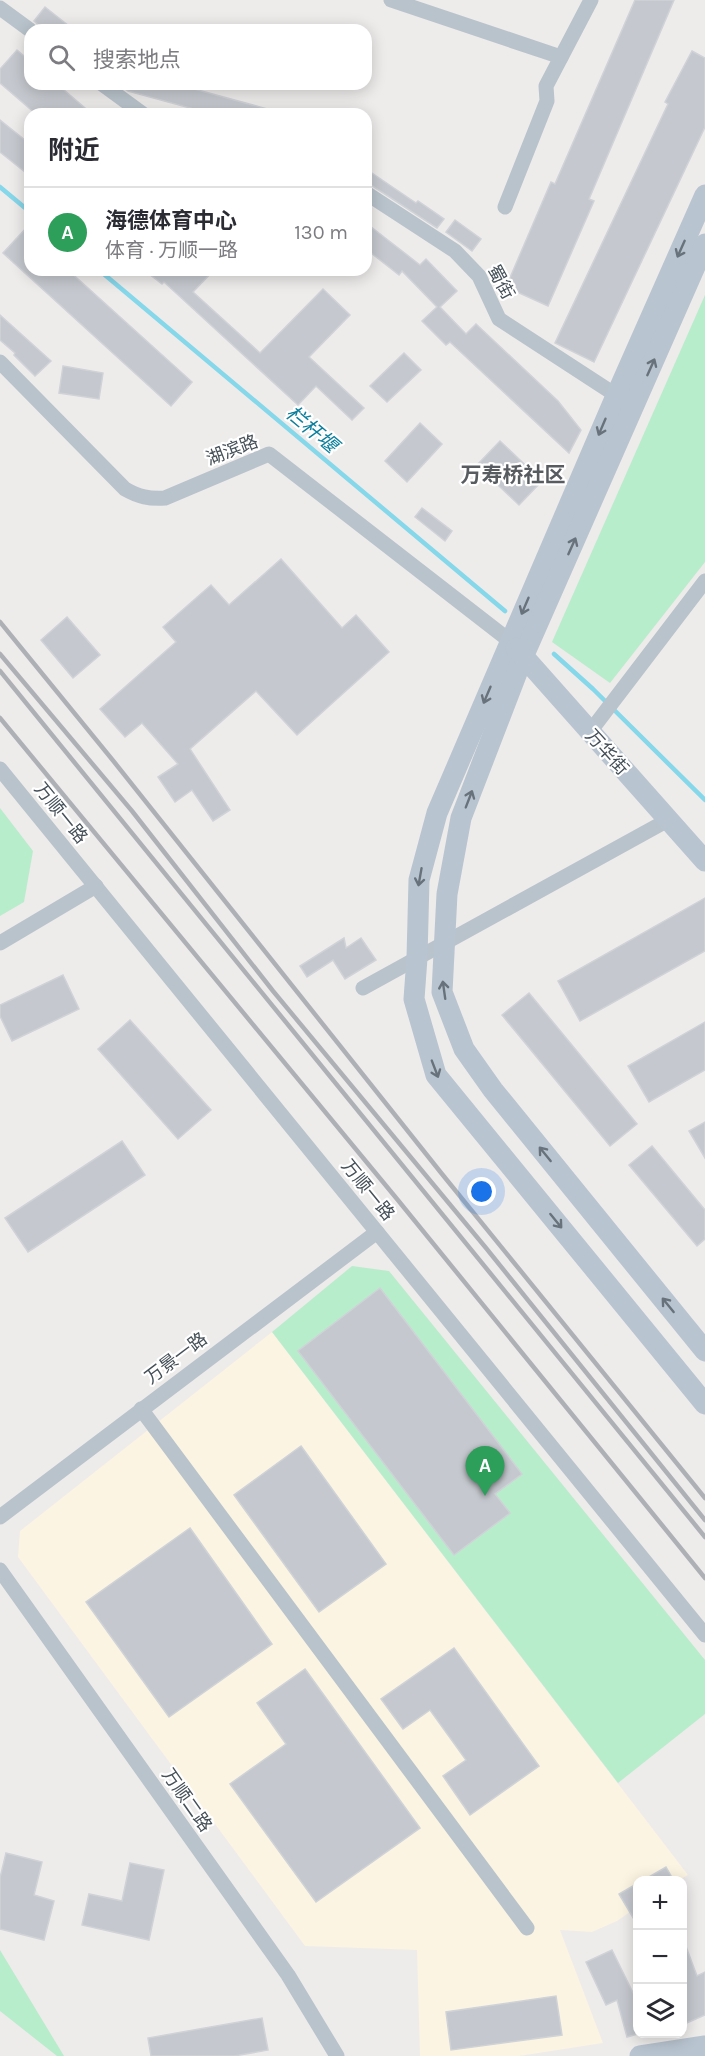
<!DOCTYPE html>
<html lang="zh">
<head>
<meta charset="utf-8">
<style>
	body { margin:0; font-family:Karla,"Noto Sans SC",sans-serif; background:#f7f7f7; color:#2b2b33 }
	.controls { position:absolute; right:18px; bottom:18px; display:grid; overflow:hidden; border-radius:12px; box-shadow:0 3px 15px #0003 }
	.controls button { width:54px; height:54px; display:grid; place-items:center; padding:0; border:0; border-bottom:2px solid #e1e1e2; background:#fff; color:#2b2b33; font:30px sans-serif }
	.you { position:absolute; left:482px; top:1192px; width:21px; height:21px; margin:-15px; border:4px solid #fff; border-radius:50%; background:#1a73e8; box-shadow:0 0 0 9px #1a73e833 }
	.badge { display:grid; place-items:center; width:39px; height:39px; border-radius:50%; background:#1970da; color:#fff; font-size:20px; font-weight:700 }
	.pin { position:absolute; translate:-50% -50px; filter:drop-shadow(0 2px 3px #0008) }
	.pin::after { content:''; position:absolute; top:32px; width:21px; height:18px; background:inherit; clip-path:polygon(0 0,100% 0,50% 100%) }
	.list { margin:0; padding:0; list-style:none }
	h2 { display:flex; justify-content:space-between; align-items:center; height:78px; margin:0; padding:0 24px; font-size:26px }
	h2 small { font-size:20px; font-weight:400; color:#7c7c81 }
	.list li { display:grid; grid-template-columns:39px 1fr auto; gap:18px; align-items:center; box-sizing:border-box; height:90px; padding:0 24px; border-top:2px solid #e1e1e2 }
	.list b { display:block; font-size:22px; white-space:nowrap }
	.list p { margin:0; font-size:20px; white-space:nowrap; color:#7c7c81 }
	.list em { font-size:20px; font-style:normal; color:#7c7c81 }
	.icon { flex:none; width:33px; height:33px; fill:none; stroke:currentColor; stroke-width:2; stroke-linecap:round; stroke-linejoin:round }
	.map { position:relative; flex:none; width:705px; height:2056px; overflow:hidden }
	.search { position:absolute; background:#fff; box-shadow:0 3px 15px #0003; left:24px; top:24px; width:348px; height:66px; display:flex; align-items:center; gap:15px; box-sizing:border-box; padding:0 21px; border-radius:18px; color:#7c7c81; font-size:22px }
	.panel { position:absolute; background:#fff; box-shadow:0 3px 15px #0003; left:24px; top:108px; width:348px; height:168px; border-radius:18px }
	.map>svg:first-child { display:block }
	.commercial { fill:#fbf4e2 }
	.green { fill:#b8edcc }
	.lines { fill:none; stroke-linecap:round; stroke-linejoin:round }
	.stream { stroke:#85d7ea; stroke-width:4.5 }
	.building { fill:#c5c8ce; stroke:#cfd2d7; stroke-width:1.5 }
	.street { stroke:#b9c3cb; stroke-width:15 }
	.secondary { stroke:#b8c4d0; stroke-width:21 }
	.rail { stroke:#adb1b6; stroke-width:4.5 }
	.oneway { stroke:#67727c }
	.labels { text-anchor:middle; stroke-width:4.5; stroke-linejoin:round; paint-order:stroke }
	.street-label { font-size:18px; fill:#444f58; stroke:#fff }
	.water-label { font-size:20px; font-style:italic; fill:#0c7f9c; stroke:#fff }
	.quarter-label { font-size:21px; font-weight:bold; fill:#585c60; stroke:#fff }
</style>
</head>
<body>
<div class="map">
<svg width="705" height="2056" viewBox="0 0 705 2056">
	<rect width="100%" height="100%" fill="#eeebeb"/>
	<path class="commercial" d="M272,1332L688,1875L679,1880H638L637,1907L617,1921L592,1932L560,1930L603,2043L519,2056H420L417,1950L305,1946L18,1557L20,1531Z"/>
	<g class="green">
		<path d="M705,295V562L610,683L552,642Z"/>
		<path d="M0,808L33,851L24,902L0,916Z"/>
		<path d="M352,1266L389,1271L705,1660V1714L618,1783L272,1332Z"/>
		<path d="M0,1950L64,2056H57L0,2011Z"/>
	</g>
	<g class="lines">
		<g class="stream">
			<path d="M0,187L30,212"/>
			<path d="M99,270L505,611"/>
			<path d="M554,654L593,689L705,800"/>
		</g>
	</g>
	<g class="building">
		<path d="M635,0H674L589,199L594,201L548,306L506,287L551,182L555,184Z"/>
		<path d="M45,7L74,30H44L34,21Z"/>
		<path d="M17,50L30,61V84H57L92,114H36L0,83V69Z"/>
		<path d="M692,51L705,58V127L594,362L555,343L668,104L665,102Z"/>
		<path d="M119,84H176L271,110V114H212L128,91Z"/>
		<path d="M0,120L30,144V176L0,152Z"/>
		<path d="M366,169L416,203L418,201L444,219L437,228L371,185L366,183Z"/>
		<path d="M455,220L481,239L472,251L446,232Z"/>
		<path d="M366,223L420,265L426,259L457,291L440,307L466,334L476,324L558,401L581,430L569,453L450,342L446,345L422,321L437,307L402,271L399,275L366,249Z"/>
		<path d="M30,224V270H68L192,382L171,406L3,253Z"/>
		<path d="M144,270H214L193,292L260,353L323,289L350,315L309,357L364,408L352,420L316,386L298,405L164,282L162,284Z"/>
		<path d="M0,315L51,361L35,376L14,355L15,353L0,340Z"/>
		<path d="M404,353L421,370L387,402L370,386Z"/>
		<path d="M63,366L103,373L99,399L59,393Z"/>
		<path d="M420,423L442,444L407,482L385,461Z"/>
		<path d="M500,441L542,481L519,505L477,465Z"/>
		<path d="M422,508L452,531L445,541L415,517Z"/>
		<path d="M281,559L342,628L356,615L389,652L297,735L256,691L190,749L230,810L213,821L192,790L175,802L158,777L178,764L142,723L125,737L100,709L176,642L163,627L211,585L229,605Z"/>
		<path d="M67,617L100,655L73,678L41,640Z"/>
		<path d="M705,898V951L580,1021L558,981Z"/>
		<path d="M344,938L346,948L361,938L376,960L345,979L333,960L307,977L300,966Z"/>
		<path d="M63,975L79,1009L12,1041L0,1016V1005Z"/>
		<path d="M529,993L637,1124L610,1146L502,1015Z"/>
		<path d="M130,1020L211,1110L178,1139L98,1049Z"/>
		<path d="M705,1022V1070L649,1102L628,1066Z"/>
		<path d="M705,1122V1158L689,1131Z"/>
		<path d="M122,1141L145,1175L28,1252L5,1218Z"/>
		<path d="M652,1146L705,1210V1239L697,1246L629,1165Z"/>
		<path d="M380,1288L522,1474L495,1494L510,1513L454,1555L298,1351Z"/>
		<path d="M301,1446L386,1564L319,1612L234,1495Z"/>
		<path d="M190,1528L272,1644L169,1717L86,1602Z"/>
		<path d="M454,1648L539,1766L470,1815L443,1776L466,1760L430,1710L403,1729L381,1699Z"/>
		<path d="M305,1669L420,1828L316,1902L230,1784L286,1744L257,1703Z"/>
		<path d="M6,1853L42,1862L34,1895L54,1901L44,1940L0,1929V1878Z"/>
		<path d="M130,1863L164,1870L149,1940L82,1925L89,1894L122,1901Z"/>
		<path d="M666,1867L674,1881H642Z"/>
		<path d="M638,1883V1926L619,1894Z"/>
		<path d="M684,1941L697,1976L705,1972V2015L682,2025Z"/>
		<path d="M612,1950L638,2003V2034L627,2037L617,2000L606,2005L586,1962Z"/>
		<path d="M556,1996L562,2035L451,2050L446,2012Z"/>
		<path d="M262,2018L268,2050L234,2056H151L148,2038Z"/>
	</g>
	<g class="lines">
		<g class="street">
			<path d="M391,0L561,57"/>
			<path d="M0,8L30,30"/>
			<path d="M102,84L143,114"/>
			<path d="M366,193L455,251L479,276L499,319L625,401"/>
			<path d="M505,207L547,101L546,86L591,0"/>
			<path d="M0,362L125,489C139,497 149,499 165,498L269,454L510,641"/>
			<path d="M589,733L705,581"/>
			<path d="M0,769L705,1635"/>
			<path d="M0,943L96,886"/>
			<path d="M363,988L668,820"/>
			<path d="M141,1409L527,1928"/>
			<path d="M0,1517L377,1232"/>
			<path d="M0,1570L288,1975L337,2056"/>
		</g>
		<g class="secondary">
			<path d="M705,195L616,396L437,813L419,880L417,958L414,999L436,1075L705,1404"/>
			<path d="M705,244L523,657L461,818L447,894L442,992L464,1049L493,1090L705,1351"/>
			<path d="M516,648L705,861"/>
			<path d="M640,2056L705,2046"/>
		</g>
		<g class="rail">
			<path d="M0,622L115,763L442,1174L705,1498"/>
			<path d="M0,654L132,811L273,991L486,1248L705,1520"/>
			<path d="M0,671L705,1537"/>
			<path d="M0,718L397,1199L705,1578"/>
		</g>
	</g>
	<defs><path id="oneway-shaft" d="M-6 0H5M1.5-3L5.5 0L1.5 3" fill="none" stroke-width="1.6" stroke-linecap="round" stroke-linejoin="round" transform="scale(1.5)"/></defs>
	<g class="oneway">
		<use href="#oneway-shaft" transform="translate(681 249) rotate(114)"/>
		<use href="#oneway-shaft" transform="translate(651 367) rotate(-66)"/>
		<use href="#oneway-shaft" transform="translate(602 427) rotate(113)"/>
		<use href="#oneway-shaft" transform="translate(572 546) rotate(-66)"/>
		<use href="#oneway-shaft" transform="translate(525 606) rotate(113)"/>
		<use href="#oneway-shaft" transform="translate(487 695) rotate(113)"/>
		<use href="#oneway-shaft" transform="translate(469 799) rotate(-69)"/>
		<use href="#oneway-shaft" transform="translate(420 877) rotate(100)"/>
		<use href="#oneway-shaft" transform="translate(444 990) rotate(-98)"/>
		<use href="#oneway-shaft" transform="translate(435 1069) rotate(69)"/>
		<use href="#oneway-shaft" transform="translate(545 1154) rotate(-129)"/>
		<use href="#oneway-shaft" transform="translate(556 1221) rotate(51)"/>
		<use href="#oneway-shaft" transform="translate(668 1305) rotate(-129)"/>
	</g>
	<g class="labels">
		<g class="street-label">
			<text transform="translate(501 282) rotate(62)" y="6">蜀街</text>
			<text transform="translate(232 450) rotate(-21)" y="6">湖滨路</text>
			<text transform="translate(607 752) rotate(48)" y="6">万华街</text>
			<text transform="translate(61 813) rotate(51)" y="6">万顺一路</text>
			<text transform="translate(368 1190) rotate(51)" y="6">万顺一路</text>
			<text transform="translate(176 1358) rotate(-37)" y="6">万景一路</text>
			<text transform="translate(187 1800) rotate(55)" y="6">万顺二路</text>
		</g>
		<g class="water-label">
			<text transform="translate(312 429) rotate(40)" y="7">栏杆堰</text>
		</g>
		<g class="quarter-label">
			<text x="513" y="482">万寿桥社区</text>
		</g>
	</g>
</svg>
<div class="controls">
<button>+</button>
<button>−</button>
<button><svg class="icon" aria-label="layers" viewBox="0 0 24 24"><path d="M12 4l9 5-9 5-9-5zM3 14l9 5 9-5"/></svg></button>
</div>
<div class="you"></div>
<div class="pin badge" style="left:485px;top:1496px;background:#2e9e5b">A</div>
<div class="search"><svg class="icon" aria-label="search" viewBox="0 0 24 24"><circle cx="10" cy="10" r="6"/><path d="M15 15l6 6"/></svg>搜索地点</div>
<section class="panel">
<h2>附近<small></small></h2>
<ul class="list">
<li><span class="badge" style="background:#2e9e5b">A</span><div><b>海德体育中心</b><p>体育 · 万顺一路</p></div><em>130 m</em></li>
</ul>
</section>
</div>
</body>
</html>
